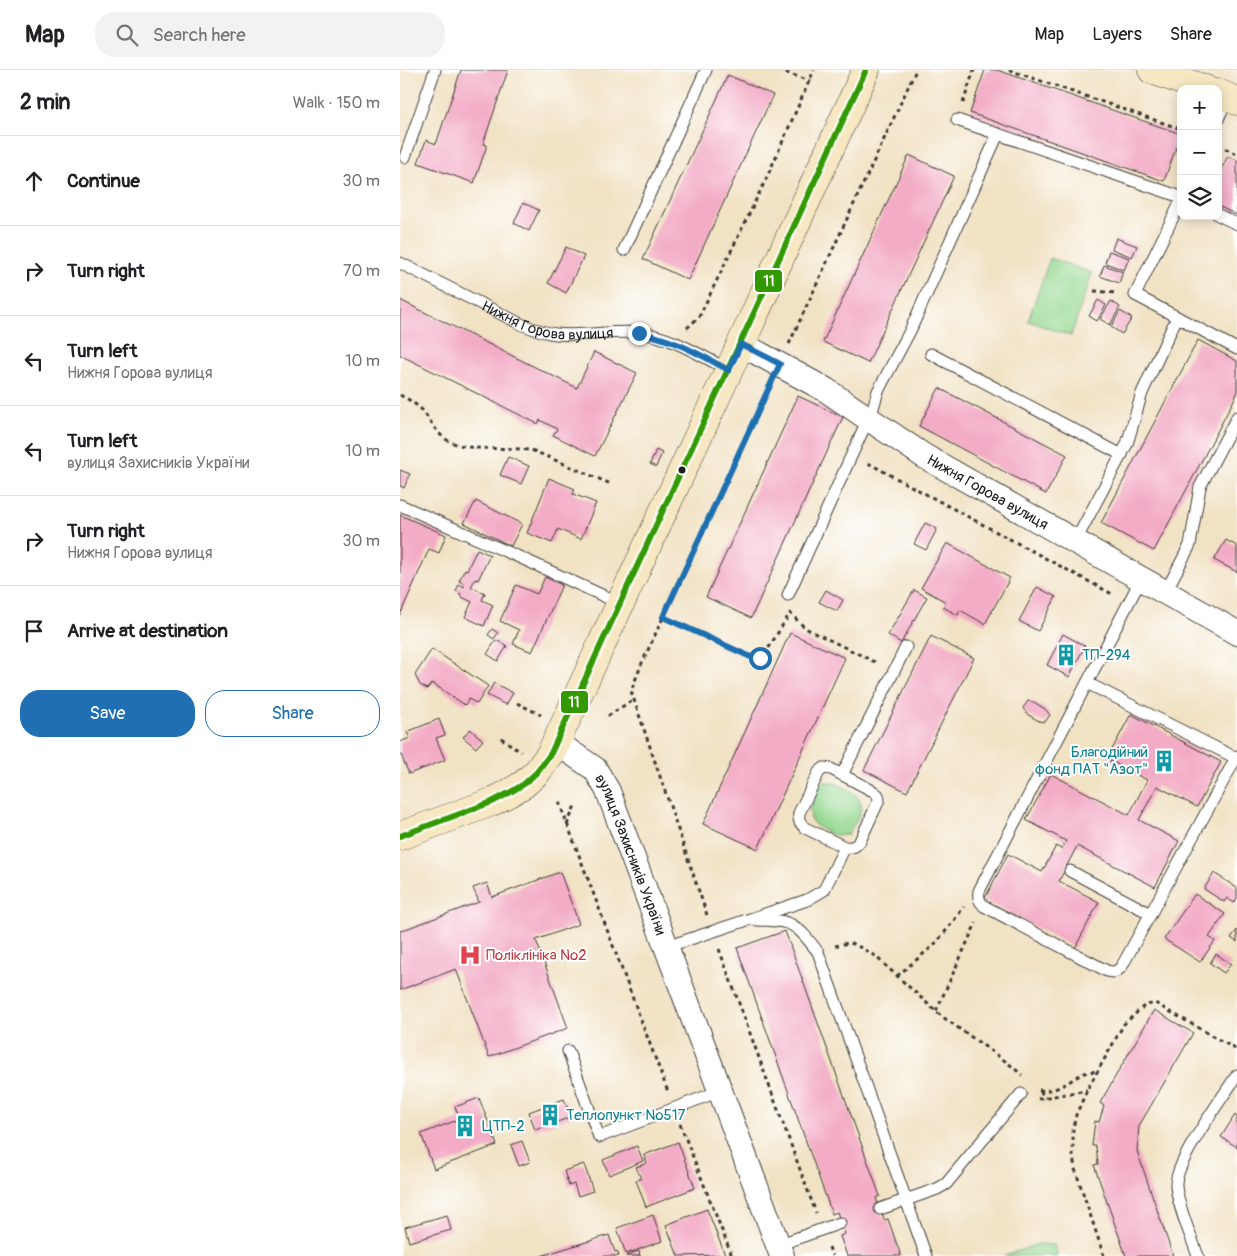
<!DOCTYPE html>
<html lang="en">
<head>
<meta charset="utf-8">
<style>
	body { margin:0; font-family:Pangolin,sans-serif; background:#f2f2f2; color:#202124 }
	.controls { position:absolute; right:15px; top:15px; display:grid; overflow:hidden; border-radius:10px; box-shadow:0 2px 12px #0003 }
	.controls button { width:45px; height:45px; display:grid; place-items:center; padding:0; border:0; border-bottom:1px solid #e0e0e0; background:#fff; color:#202124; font:25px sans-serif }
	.stop { position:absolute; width:15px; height:15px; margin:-11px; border:4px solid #1f6fb2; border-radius:50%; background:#fff }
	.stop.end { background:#1f6fb2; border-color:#fff; box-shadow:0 1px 5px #0008 }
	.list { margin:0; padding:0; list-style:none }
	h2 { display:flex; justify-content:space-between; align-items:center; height:65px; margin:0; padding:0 20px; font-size:21px }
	h2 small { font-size:16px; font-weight:400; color:#757577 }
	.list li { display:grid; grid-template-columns:32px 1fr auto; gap:15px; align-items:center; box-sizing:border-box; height:90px; padding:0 20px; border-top:1px solid #e0e0e0 }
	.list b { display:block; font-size:19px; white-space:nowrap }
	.list p { margin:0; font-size:16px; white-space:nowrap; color:#757577 }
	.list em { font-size:16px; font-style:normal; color:#757577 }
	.actions { display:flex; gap:10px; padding:15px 20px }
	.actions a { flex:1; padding:11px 0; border:1px solid #1f6fb2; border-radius:20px; text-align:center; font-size:18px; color:#1f6fb2 }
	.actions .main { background:#1f6fb2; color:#fff }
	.icon { flex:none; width:28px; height:28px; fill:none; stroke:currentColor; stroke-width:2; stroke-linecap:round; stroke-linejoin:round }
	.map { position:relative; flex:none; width:837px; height:1186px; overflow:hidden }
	header { display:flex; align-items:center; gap:30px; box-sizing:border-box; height:70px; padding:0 25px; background:#fff; border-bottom:1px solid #e0e0e0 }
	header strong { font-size:24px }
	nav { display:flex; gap:28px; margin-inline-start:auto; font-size:18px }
	.search { width:350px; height:45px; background:#f2f2f2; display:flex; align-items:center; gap:12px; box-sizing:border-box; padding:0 18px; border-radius:20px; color:#757577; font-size:19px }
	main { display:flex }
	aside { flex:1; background:#fff }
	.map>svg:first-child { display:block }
	.green { fill:#95d890; stroke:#587a56 }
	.building { fill:#f3acc6 }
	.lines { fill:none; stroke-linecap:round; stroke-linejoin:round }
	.lane-casing { stroke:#3c3a35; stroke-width:13 }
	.street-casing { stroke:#3c3a35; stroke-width:26 }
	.secondary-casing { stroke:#3c3a35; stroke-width:29 }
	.path { stroke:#3c3a35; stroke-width:3; stroke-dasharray:4 4; stroke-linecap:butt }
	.lane { stroke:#fff; stroke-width:11 }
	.street { stroke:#fff; stroke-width:24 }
	.secondary { stroke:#f7e8c3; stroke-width:28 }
	.bus-1-casing { stroke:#fff; stroke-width:10 }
	.bus-1 { stroke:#390; stroke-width:6 }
	.route { stroke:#1f6fb2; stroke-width:6 }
	.bus-dot { fill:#1c1c1c; stroke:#fff; stroke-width:2 }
	.labels { text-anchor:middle; stroke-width:4; stroke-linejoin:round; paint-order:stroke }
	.street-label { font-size:15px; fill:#1c1c1c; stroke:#fff }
	.culture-label { font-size:15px; fill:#0d838f; stroke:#fff; text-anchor:start }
	.health-label { font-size:15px; fill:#be3a42; stroke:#fff; text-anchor:start }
	.line-badge { stroke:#fff; stroke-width:2 }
	.badge-label { font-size:14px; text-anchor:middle; font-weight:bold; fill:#fff }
</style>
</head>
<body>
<header>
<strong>Map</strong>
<div class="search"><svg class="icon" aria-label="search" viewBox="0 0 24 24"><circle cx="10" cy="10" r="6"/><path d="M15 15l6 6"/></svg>Search here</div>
<nav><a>Map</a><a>Layers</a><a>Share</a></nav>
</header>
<main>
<aside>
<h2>2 min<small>Walk · 150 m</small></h2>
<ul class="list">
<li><svg class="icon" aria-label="ahead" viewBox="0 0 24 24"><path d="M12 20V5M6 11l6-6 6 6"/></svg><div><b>Continue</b></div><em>30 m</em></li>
<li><svg class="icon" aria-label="right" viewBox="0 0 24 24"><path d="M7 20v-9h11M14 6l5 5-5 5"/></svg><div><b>Turn right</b></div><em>70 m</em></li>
<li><svg class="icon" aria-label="left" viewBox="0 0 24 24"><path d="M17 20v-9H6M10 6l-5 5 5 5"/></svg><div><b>Turn left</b><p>Нижня Горова вулиця</p></div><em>10 m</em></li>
<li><svg class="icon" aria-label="left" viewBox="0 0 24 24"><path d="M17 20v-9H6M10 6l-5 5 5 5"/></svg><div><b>Turn left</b><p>вулиця Захисників України</p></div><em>10 m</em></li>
<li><svg class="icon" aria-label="right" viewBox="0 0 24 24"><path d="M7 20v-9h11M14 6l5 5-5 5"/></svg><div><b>Turn right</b><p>Нижня Горова вулиця</p></div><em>30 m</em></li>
<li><svg class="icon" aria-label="arrive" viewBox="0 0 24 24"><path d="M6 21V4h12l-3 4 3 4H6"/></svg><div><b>Arrive at destination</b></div></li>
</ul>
<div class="actions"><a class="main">Save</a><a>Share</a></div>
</aside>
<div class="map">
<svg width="837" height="1186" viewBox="0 0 837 1186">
	<rect width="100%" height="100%" fill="#fff"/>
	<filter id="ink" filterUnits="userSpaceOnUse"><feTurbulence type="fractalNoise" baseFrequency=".02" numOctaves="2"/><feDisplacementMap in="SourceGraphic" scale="10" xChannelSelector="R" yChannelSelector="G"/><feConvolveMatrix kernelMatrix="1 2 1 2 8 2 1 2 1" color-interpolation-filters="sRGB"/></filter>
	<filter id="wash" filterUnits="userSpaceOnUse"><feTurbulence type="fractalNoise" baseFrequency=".0096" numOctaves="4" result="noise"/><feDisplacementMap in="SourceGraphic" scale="20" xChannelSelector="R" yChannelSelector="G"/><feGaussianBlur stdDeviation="1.12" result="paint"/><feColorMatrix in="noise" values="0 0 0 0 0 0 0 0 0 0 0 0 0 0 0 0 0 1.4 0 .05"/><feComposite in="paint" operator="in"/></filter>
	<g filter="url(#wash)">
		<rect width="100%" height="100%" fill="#f1e2c4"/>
		<g class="green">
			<path d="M650,188L692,203L671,266L628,251Z"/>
			<path d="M424,712C433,712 439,714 446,718C471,733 460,744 448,764C435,769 421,760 411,751L410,738L421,713Z"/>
			<path d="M638,1174L654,1175L658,1186H604Z"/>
		</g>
		<g id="blocks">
			<g class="building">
				<path d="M61,0H108L83,74L87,75L74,113L18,93L26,70L36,74Z"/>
				<path d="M585,0H597L781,64L764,111L570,43Z"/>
				<path d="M328,5L373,25L288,210L243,189Z"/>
				<path d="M509,85L554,106L468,293L423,272Z"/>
				<path d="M828,86L837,90V145L818,136V105Z"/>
				<path d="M123,133L139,140L129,161L114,153Z"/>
				<path d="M716,168L737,176L732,187L712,179Z"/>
				<path d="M166,177L184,186L166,223L148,213Z"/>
				<path d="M709,181L729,188L724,200L705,193Z"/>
				<path d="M704,195L723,202L719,213L700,206Z"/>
				<path d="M0,230L177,318L194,282L237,303L195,386L153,365L157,359L140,350L138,354L0,285Z"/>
				<path d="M698,230L706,235L697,251L689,246Z"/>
				<path d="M711,231L720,237L710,255L700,249Z"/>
				<path d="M720,241L732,248L722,264L711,257Z"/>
				<path d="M798,270L837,291V324L754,481L701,453Z"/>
				<path d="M539,318L667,385L646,424L519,356Z"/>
				<path d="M398,326L443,347L351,548L306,527Z"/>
				<path d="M256,380L262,383L256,397L250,394Z"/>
				<path d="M108,387L129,396L121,414L100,405Z"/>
				<path d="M0,400L10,404L4,418L0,416Z"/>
				<path d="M149,408L175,419L173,424L196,433L181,469L158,459L152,473L127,463Z"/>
				<path d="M76,431L122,454L111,476L64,453Z"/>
				<path d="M0,445L46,465L39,483L29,479L0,545Z"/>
				<path d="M525,453L537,459L526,480L514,474Z"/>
				<path d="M826,470L837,476V502L814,490Z"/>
				<path d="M547,473L610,508L585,554L560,540L558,545L543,537L546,532L521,518Z"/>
				<path d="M77,479L90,485L78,510L75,509L71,517L85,523L82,530L93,535L84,556L65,547L72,532L60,526L61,524L56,521L59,514L64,517L65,514L59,511L65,499L67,500Z"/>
				<path d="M145,507L162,515L132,582L113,574L119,560L100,551L116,515L137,524Z"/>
				<path d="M637,517L656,527L638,561L619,551Z"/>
				<path d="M426,520L443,530L437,541L419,532Z"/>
				<path d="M514,520L527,527L501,573L488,565Z"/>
				<path d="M92,559L98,563L94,569L88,565Z"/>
				<path d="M390,563L445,588L358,779L303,754Z"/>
				<path d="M663,564L685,576L669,607L647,595Z"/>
				<path d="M531,566L574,588L507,722L464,700Z"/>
				<path d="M96,570L107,576L98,591L87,584Z"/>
				<path d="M32,579L88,616L77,634L69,629L65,635L32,613L27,619L20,615L15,605Z"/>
				<path d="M94,613L113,623L106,635L87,625Z"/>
				<path d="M628,631L634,632L646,640L650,645L645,652L639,651L627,644L623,638Z"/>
				<path d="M731,644L821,692L797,737L757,716L739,750L779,771L755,817L677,776L659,811L699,832L675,878L584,830L608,784L642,802L656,776L661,779L666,771L626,750L651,704L729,745L747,710L707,689Z"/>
				<path d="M39,649L45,665L36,668L45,690L9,704L1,685L0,686V672L10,668L7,662Z"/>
				<path d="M70,659L83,670L76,678L63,667Z"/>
				<path d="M160,802L179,854L136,870L168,958L89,987L56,899L0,920V861L79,832L73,818L87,813L92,827Z"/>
				<path d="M814,803L837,818V828L834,833L827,828L824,832L804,819Z"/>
				<path d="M795,824L825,844L809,867L815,871L800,892L764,869Z"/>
				<path d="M837,860V872L831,868Z"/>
				<path d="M385,861L480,1126L476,1128L484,1150L488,1149L501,1186H447L440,1166L445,1164L437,1142L432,1144L337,878Z"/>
				<path d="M816,884L831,894L824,903L810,893Z"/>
				<path d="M754,940L793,963L739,1056L737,1081L773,1186H726L694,1095L698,1094L696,1076H692L695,1051L699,1052L704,1036L700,1033Z"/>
				<path d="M79,1028L97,1075L34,1099L21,1064L60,1049L55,1037Z"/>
				<path d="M164,1029L171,1047L135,1060L129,1042Z"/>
				<path d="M835,1045L837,1047V1077L821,1067Z"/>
				<path d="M122,1071L130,1092L119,1096L111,1075Z"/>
				<path d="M278,1072L295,1118L246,1137L236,1110L241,1109L236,1097L247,1093L244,1085Z"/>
				<path d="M237,1076L243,1091L209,1105L203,1090Z"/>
				<path d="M184,1094L193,1121L178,1126L174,1114L169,1116L164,1101Z"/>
				<path d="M307,1139L325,1185L278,1186L266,1155Z"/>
				<path d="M47,1145L51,1160L9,1172L5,1157Z"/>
				<path d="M253,1145L262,1171L226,1184L217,1158Z"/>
				<path d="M209,1165L215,1182L217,1181L219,1186H141Z"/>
				<path d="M239,1181L240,1186H226Z"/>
			</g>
		</g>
	</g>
	<g filter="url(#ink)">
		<use href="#blocks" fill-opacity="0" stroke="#3c3a35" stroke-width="1"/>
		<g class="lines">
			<g class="lane-casing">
				<g id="lane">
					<path d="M818,49L828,27"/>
					<path d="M557,50L781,127"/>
					<path d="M5,87L35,0"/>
					<path d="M818,145L837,154"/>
					<path d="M224,180L306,0"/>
					<path id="s1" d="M0,193L123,255C134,259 145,263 156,264C184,267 213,260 241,263C273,267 301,286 329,300"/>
					<path d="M777,247L837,279"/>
					<path d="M531,284L722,385"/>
					<path d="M0,435L119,487L221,534"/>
					<path d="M675,472L727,374L742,323L777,247L735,225L781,131"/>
					<path d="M741,509L579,821C578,828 579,831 584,836L707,901C714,903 717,902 722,896L837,686"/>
					<path d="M765,523L790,475L800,417L837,347"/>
					<path d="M388,525L473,338L478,321L510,261L598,64"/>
					<path d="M687,613L836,688"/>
					<path d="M442,705L506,577"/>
					<path d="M670,801L751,844"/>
					<path d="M357,850C393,850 396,854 418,882L526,1186"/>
					<path d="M266,877L407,830L424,820L445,777C452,778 455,777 460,771L479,730L478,725L473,721L431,699L424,698L419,702L399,743C398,750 400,753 405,758L445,777"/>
					<path d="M168,981L199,1067L320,1021"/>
					<path d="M480,1139L537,1119L546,1114L621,1024"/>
					<path d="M378,1175L440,1153"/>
					<path d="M798,1186C791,1166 778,1137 776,1116C774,1093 823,1027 837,1005"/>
				</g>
			</g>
			<g class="street-casing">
				<g id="street">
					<path id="s2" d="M341,274L426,320L524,386L837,563"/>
					<path id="s3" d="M157,673L195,699L208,721L382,1186"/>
				</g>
			</g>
			<g class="secondary-casing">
				<g id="secondary">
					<path d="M752,0L805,19"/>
					<path d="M818,23L837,31"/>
					<path d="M0,766L92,732L109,723L124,714L137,702L151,683L341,274L466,0"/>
				</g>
			</g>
			<g class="path">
				<path d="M378,0L410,11"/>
				<path d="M609,0L781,59"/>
				<path d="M563,33L574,0"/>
				<path d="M818,75L837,84"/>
				<path d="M694,221L717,223"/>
				<path d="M287,258L299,247L367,107L414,0"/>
				<path d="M389,274L516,0"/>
				<path d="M0,325C8,329 16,334 22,340C30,350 36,363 47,370C73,384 106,375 134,381L211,414"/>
				<path d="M468,393L714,525"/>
				<path d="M263,547L353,588L360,589L365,584L390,543L405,558L477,593"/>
				<path d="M117,633L141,645"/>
				<path d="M208,646L234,629"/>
				<path d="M101,668L121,682"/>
				<path d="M159,732L268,1022"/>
				<path d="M167,755L176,733"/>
				<path d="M307,845L231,621L242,593L370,316"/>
				<path d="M435,876L448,873L454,874L474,885L540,945L608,993L622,1005"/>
				<path d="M319,879L416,1143"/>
				<path d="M497,906L534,875L545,862L564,837"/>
				<path d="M536,941L576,853"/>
				<path d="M639,1020C666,1024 676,998 697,1002"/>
				<path d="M640,1021L646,1028"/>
				<path d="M638,1029L687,1020"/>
				<path d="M280,1054L332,1186"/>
				<path d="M429,1177L432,1186"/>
				<path d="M704,1186L675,1099L673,1085V1058L676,1045L687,1020L724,954L744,936L755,933L837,980"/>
			</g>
			<use href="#lane" class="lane"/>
			<use href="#street" class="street"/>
			<use href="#secondary" class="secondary"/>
			<g class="bus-1-casing">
				<path id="bus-1" d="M0,766L92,732L109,723L124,714L137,702L151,683L466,0"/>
			</g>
			<use href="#bus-1" class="bus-1"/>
		</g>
	</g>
	<g class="lines" filter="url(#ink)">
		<path class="route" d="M239,263C272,268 300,285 329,300L341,274L380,294L263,547L353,588H360"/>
	</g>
	<defs>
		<g id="building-bare" transform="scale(1.725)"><path d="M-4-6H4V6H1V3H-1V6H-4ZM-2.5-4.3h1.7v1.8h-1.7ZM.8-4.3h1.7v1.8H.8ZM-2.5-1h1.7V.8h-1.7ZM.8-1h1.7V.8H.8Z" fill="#0f9aa8" stroke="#fff" stroke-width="2.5" paint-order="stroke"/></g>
		<g id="hospital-bare" transform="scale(1.725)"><path d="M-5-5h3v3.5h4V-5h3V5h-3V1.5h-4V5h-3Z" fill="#e0444e" stroke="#fff" stroke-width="2.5" paint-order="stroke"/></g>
	</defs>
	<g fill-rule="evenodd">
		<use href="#building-bare" x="666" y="585"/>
		<use href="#building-bare" x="764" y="691"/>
		<use href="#hospital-bare" x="70" y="885"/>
		<use href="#building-bare" x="150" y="1045"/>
		<use href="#building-bare" x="65" y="1056"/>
	</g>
	<circle class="bus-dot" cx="282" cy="400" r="4.5"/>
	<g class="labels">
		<g class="street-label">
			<text dy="5" stroke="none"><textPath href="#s1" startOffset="161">Нижня Горова вулиця</textPath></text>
			<text dy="5" stroke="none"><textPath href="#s2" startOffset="288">Нижня Горова вулиця</textPath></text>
			<text dy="5" stroke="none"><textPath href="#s3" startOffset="139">вулиця Захисників України</textPath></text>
		</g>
		<g class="culture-label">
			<text x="682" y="590">ТП-294</text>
			<text x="748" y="687" text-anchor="end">Благодійний<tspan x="748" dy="17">фонд ПАТ "Азот"</tspan></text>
			<text x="166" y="1050">Теплопункт №517</text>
			<text x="82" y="1061">ЦТП-2</text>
		</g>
		<g class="health-label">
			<text x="86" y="890">Поліклініка №2</text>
		</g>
	</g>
	<g class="line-badge">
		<rect x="354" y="199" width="29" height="24" rx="5" fill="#390"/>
		<rect x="160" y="620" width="29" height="24" rx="5" fill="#390"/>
	</g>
	<g class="badge-label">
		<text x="369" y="216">11</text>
		<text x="174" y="637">11</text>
	</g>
</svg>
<div class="controls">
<button>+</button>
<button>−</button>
<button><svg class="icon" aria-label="layers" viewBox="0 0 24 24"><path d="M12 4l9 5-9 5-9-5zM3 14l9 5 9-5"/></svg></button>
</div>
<div class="stop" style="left:360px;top:588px"></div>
<div class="stop end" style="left:239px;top:263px"></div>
</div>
</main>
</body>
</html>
